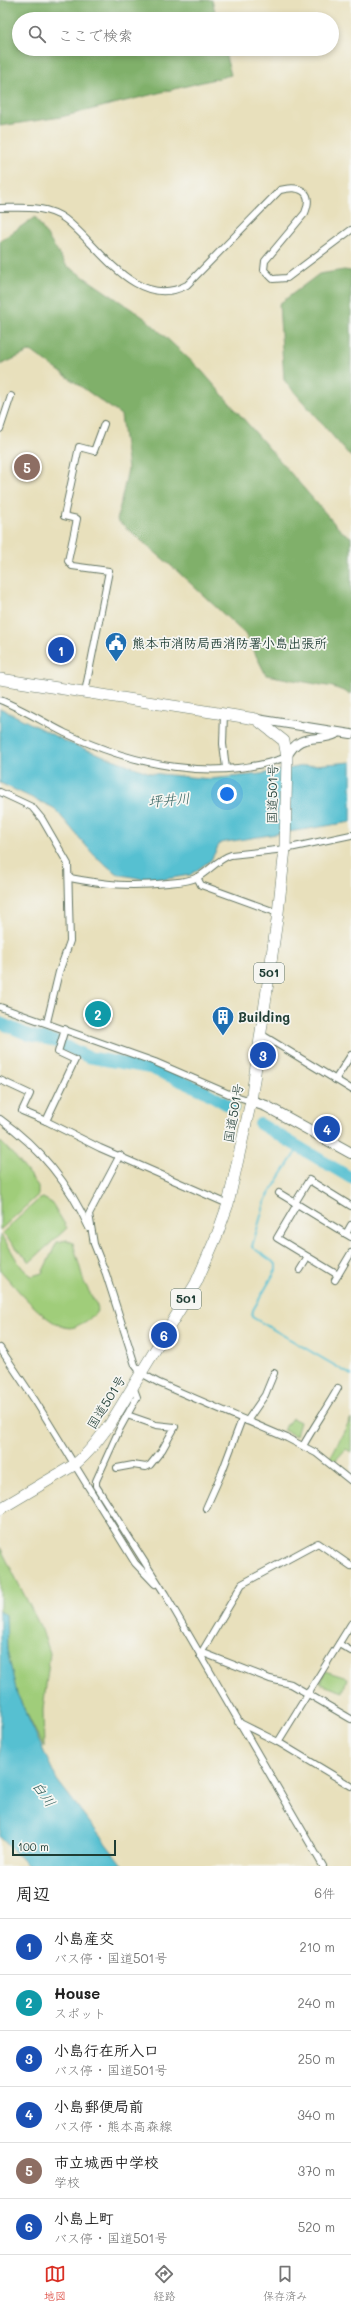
<!DOCTYPE html>
<html lang="ja">
<head>
<meta charset="utf-8">
<style>
	body { margin:0; font-family:Mali,"Klee One",sans-serif; background:#f6f6f6; color:#222 }
	.scale { position:absolute; left:12px; bottom:10px; width:104px; box-sizing:border-box; padding-left:4px; border:2px solid #1f3d34; border-top:0; font-size:11px; line-height:14px; white-space:nowrap; color:#1f3d34; -webkit-text-stroke:3px #f6f6f2; paint-order:stroke }
	.you { position:absolute; left:227px; top:794px; width:14px; height:14px; margin:-10px; border:3px solid #fff; border-radius:50%; background:#1a73e8; box-shadow:0 0 0 6px #1a73e833 }
	.badge { display:grid; place-items:center; width:26px; height:26px; border-radius:50%; background:#d93025; color:#fff; font-size:13px; font-weight:700 }
	.pin { position:absolute; translate:-50% -50%; border:2px solid #fff; box-shadow:0 1px 4px #0006 }
	.list { margin:0; padding:0; list-style:none }
	h2 { display:flex; justify-content:space-between; align-items:center; height:52px; margin:0; padding:0 16px; font-size:17px }
	h2 small { font-size:13px; font-weight:400; color:#767676 }
	.list li { display:grid; grid-template-columns:26px 1fr auto; gap:12px; align-items:center; box-sizing:border-box; height:56px; padding:0 16px; border-top:1px solid #e0e0e0 }
	.list b { display:block; font-size:15px; white-space:nowrap }
	.list p { margin:0; font-size:13px; white-space:nowrap; color:#767676 }
	.list em { font-size:13px; font-style:normal; color:#767676 }
	.icon { flex:none; width:22px; height:22px; fill:none; stroke:currentColor; stroke-width:2; stroke-linecap:round; stroke-linejoin:round }
	.map { position:relative; flex:none; width:351px; height:1866px; overflow:hidden }
	.search { position:absolute; background:#fff; box-shadow:0 2px 6px #0003; left:12px; right:12px; top:12px; height:44px; display:flex; align-items:center; gap:10px; box-sizing:border-box; padding:0 14px; border-radius:22px; color:#767676; font-size:15px }
	.sheet { height:388px; background:#fff }
	nav { display:flex; justify-content:space-around; align-items:center; box-sizing:border-box; height:56px; border-top:1px solid #e0e0e0; background:#fff; font-size:11px; color:#767676 }
	nav a { display:grid; justify-items:center; gap:2px }
	nav .on { color:#d93025 }
	.map>svg:first-child { display:block }
	.green { fill:#a0cd7a; stroke:#608557 }
	.forest { fill:#80b06a; stroke:#50764f }
	.water { fill:#56c0d1; stroke:#3a7e82 }
	.lines { fill:none; stroke-linecap:round; stroke-linejoin:round }
	.stream { stroke:#56c0d1; stroke-width:2 }
	.river { stroke:#56c0d1; stroke-width:12 }
	.minor-casing { stroke:#657664; stroke-width:8 }
	.tertiary-casing { stroke:#657664; stroke-width:10 }
	.primary-casing { stroke:#657664; stroke-width:12 }
	.trunk-casing { stroke:#657664; stroke-width:12 }
	.minor { stroke:#fff; stroke-width:6 }
	.tertiary { stroke:#fff; stroke-width:8 }
	.primary { stroke:#fff; stroke-width:10 }
	.trunk { stroke:#fff; stroke-width:11 }
	.labels { text-anchor:middle; stroke-width:3.5; stroke-linejoin:round; paint-order:stroke }
	.shield { fill:#f6f6f2; stroke:#60746d; stroke-width:1 }
	.shield-label { font-size:12px; font-weight:bold; fill:#1f3d34 }
	.poi-label { font-size:13px; font-weight:bold; fill:#1f3d34; stroke:#f6f6f2; text-anchor:start }
	.street-label { font-size:13px; fill:#1f3d34; stroke:#f6f6f2 }
	.water-label { font-size:14px; font-style:italic; fill:#2d5e5b; stroke:#f6f6f2 }
</style>
</head>
<body>
<div class="map">
<svg width="351" height="1866" viewBox="0 0 351 1866">
	<rect width="100%" height="100%" fill="#f6f6f2"/>
	<filter id="ink" filterUnits="userSpaceOnUse"><feTurbulence type="fractalNoise" baseFrequency=".025" numOctaves="2"/><feDisplacementMap in="SourceGraphic" scale="8" xChannelSelector="R" yChannelSelector="G"/><feConvolveMatrix kernelMatrix="1 2 1 2 8 2 1 2 1" color-interpolation-filters="sRGB"/></filter>
	<filter id="wash" filterUnits="userSpaceOnUse"><feTurbulence type="fractalNoise" baseFrequency=".012" numOctaves="4" result="noise"/><feDisplacementMap in="SourceGraphic" scale="16" xChannelSelector="R" yChannelSelector="G"/><feGaussianBlur stdDeviation="0.9" result="paint"/><feColorMatrix in="noise" values="0 0 0 0 0 0 0 0 0 0 0 0 0 0 0 0 0 1.4 0 .05"/><feComposite in="paint" operator="in"/></filter>
	<g filter="url(#wash)">
		<rect width="100%" height="100%" fill="#e8e0bc"/>
		<g class="green">
			<path d="M0,1141L18,1160L38,1186V1195L0,1230Z"/>
			<path d="M43,1198L52,1203L67,1228L30,1262L2,1233L38,1200Z"/>
			<path d="M0,1235C12,1247 17,1268 32,1276L42,1273L57,1242L67,1240L73,1243L84,1282L98,1308C96,1316 89,1319 83,1323C80,1324 77,1326 75,1327C53,1335 13,1284 0,1270Z"/>
			<path d="M292,1418L300,1422L296,1436L283,1430Z"/>
			<path d="M351,1418V1452L346,1449L333,1463L329,1460Z"/>
			<path d="M0,1547L42,1630L50,1653L43,1710L44,1748L17,1694L7,1650L6,1615L0,1610Z"/>
			<path d="M325,1671L347,1678L343,1692L320,1684Z"/>
		</g>
		<g class="forest">
			<path d="M0,0H212L217,19H19V49H224L231,75L61,117L0,126Z"/>
			<path d="M35,217L66,265L146,319L201,370L341,531L351,537V694L333,687L266,675L245,634L176,570L117,520L128,469L121,415L31,351L0,365V241Z"/>
			<path d="M344,270L351,271V457L284,380L279,304L319,274Z"/>
		</g>
		<g class="water">
			<path d="M0,708L69,743L150,773L209,779L261,774L303,766L351,762V822L220,843L211,860L190,875L153,881L117,874L94,855L54,808L0,783Z"/>
			<path d="M0,1610L6,1615L7,1650L17,1694L57,1780L123,1866H28L0,1837Z"/>
		</g>
		<g class="lines">
			<path class="stream" d="M299,1147L266,1199L253,1243L252,1247L276,1264V1270L253,1310L252,1317L351,1375"/>
			<g class="river">
				<path d="M0,1023L29,1035L55,1041L88,1057L150,1068L204,1091L233,1108"/>
				<path d="M260,1124L351,1178"/>
			</g>
		</g>
	</g>
	<g filter="url(#ink)">
		<g class="lines">
			<g class="minor-casing">
				<g id="minor">
					<path d="M0,208C22,208 46,205 65,219C99,245 136,312 187,285L280,190C300,185 314,191 305,213L265,261L264,270L273,279L287,278L351,230"/>
					<path d="M0,429L11,396"/>
					<path d="M85,692L109,571L72,566L68,561L77,519L64,516L79,447L94,451L104,424"/>
					<path d="M0,700C23,709 43,722 65,733C133,765 214,783 287,757"/>
					<path d="M224,713L223,744L226,768"/>
					<path d="M0,792L32,807L42,819L68,864L70,941L59,972L47,1022"/>
					<path d="M197,877L201,885L278,913"/>
					<path d="M70,878C105,885 132,887 168,883C178,882 188,882 198,877C209,871 218,859 231,855L285,849L351,835"/>
					<path d="M0,1007L155,1062L229,1094L251,1101"/>
					<path d="M65,1029L58,1052L75,1060L46,1121L100,1148L228,1204"/>
					<path d="M259,1033L351,1089"/>
					<path d="M0,1080L30,1094L22,1111L46,1121"/>
					<path d="M335,1080L351,1055"/>
					<path d="M0,1119C39,1147 70,1185 89,1228"/>
					<path d="M120,1155L89,1214L94,1244L106,1274L135,1365L141,1373L159,1383L287,1438L316,1453L351,1481"/>
					<path d="M279,1193L351,1237"/>
					<path d="M295,1203L309,1180L351,1206"/>
					<path d="M297,1204L277,1238L338,1275"/>
					<path d="M346,1234L351,1225"/>
					<path d="M300,1270L308,1257"/>
					<path d="M335,1280L351,1253"/>
					<path d="M0,1348L36,1402L135,1563L155,1584"/>
					<path d="M133,1386L137,1397L120,1428L96,1481V1486L165,1594L323,1866"/>
					<path d="M247,1421L265,1395L274,1373"/>
					<path d="M303,1446C314,1426 327,1408 338,1388"/>
					<path d="M117,1468L133,1465L146,1467L150,1465L162,1450L175,1427L156,1425L127,1415"/>
					<path d="M206,1508L222,1472L242,1419"/>
					<path d="M339,1644L351,1651"/>
					<path d="M200,1655L242,1584L318,1543L351,1566"/>
					<path d="M200,1655L206,1654L270,1679L291,1684L351,1719"/>
					<path d="M238,1722L278,1742L351,1786"/>
					<path d="M278,1742L351,1624"/>
				</g>
			</g>
			<g class="tertiary-casing">
				<g id="tertiary">
					<path d="M257,719L351,734"/>
					<path d="M287,757C300,730 318,744 338,733"/>
				</g>
			</g>
			<g class="primary-casing">
				<path id="primary" d="M251,1101L266,1106L351,1153"/>
			</g>
			<g class="trunk-casing">
				<path id="trunk" d="M0,679L256,719L284,741L287,757L285,849L278,913L251,1101L228,1204L217,1235L196,1283L110,1424C99,1439 88,1454 74,1465L0,1509"/>
			</g>
			<use href="#minor" class="minor"/>
			<use href="#tertiary" class="tertiary"/>
			<use href="#primary" class="primary"/>
			<use href="#trunk" class="trunk"/>
		</g>
	</g>
	<defs>
		<g id="civic-pin" transform="scale(1.15)"><path d="M0 17L-7.5 6A9.5 9.5 0 1 1 7.5 6Z" fill="#1f6fb2" stroke="#f6f6f2"/><path d="M-.6-6.5H3V-4.5H.6V-3L4-1V1h2V6H-6V1h2V-1L-.6-3ZM-1.2 2.5V6h2.4V2.5Z" fill="#fff"/></g>
		<g id="building-pin" transform="scale(1.15)"><path d="M0 17L-7.5 6A9.5 9.5 0 1 1 7.5 6Z" fill="#1f6fb2" stroke="#f6f6f2"/><path d="M-4-6H4V6H1V3H-1V6H-4ZM-2.5-4.3h1.7v1.8h-1.7ZM.8-4.3h1.7v1.8H.8ZM-2.5-1h1.7V.8h-1.7ZM.8-1h1.7V.8H.8Z" fill="#fff"/></g>
	</defs>
	<g fill-rule="evenodd">
		<use href="#civic-pin" x="116" y="643"/>
		<use href="#building-pin" x="223" y="1017"/>
	</g>
	<g class="labels">
		<g class="shield">
			<rect x="254" y="963" width="30" height="20" rx="3"/>
			<rect x="171" y="1289" width="30" height="20" rx="3"/>
		</g>
		<g class="shield-label">
			<text x="269" y="977">501</text>
			<text x="186" y="1303">501</text>
		</g>
		<g class="poi-label">
			<text x="132" y="648">熊本市消防局西消防署小島出張所</text>
			<text x="238" y="1022">Building</text>
		</g>
		<g class="street-label">
			<text transform="translate(272 794) rotate(-89)" y="5">国道501号</text>
			<text transform="translate(233 1113) rotate(-80)" y="5">国道501号</text>
			<text transform="translate(106 1402) rotate(-58)" y="5">国道501号</text>
		</g>
		<g class="water-label">
			<text transform="translate(169 800) rotate(-5)" y="5">坪井川</text>
			<text transform="translate(44 1794) rotate(55)" y="5">白川</text>
		</g>
	</g>
</svg>
<div class="scale">100 m</div>
<div class="you"></div>
<div class="pin badge" style="left:61px;top:650px;background:#1a4fb4">1</div>
<div class="pin badge" style="left:98px;top:1014px;background:#0f9aa8">2</div>
<div class="pin badge" style="left:263px;top:1055px;background:#1a4fb4">3</div>
<div class="pin badge" style="left:327px;top:1129px;background:#1a4fb4">4</div>
<div class="pin badge" style="left:27px;top:467px;background:#8d6e63">5</div>
<div class="pin badge" style="left:164px;top:1335px;background:#1a4fb4">6</div>
<div class="search"><svg class="icon" aria-label="search" viewBox="0 0 24 24"><circle cx="10" cy="10" r="6"/><path d="M15 15l6 6"/></svg>ここで検索</div>
</div>
<section class="sheet">
<h2>周辺<small>6件</small></h2>
<ul class="list">
<li><span class="badge" style="background:#1a4fb4">1</span><div><b>小島産交</b><p>バス停 · 国道501号</p></div><em>210 m</em></li>
<li><span class="badge" style="background:#0f9aa8">2</span><div><b>House</b><p>スポット</p></div><em>240 m</em></li>
<li><span class="badge" style="background:#1a4fb4">3</span><div><b>小島行在所入口</b><p>バス停 · 国道501号</p></div><em>250 m</em></li>
<li><span class="badge" style="background:#1a4fb4">4</span><div><b>小島郵便局前</b><p>バス停 · 熊本高森線</p></div><em>340 m</em></li>
<li><span class="badge" style="background:#8d6e63">5</span><div><b>市立城西中学校</b><p>学校</p></div><em>370 m</em></li>
<li><span class="badge" style="background:#1a4fb4">6</span><div><b>小島上町</b><p>バス停 · 国道501号</p></div><em>520 m</em></li>
</ul>
</section>
<nav>
<a class="on"><svg class="icon" aria-label="map" viewBox="0 0 24 24"><path d="M3 6l6-2 6 2 6-2v14l-6 2-6-2-6 2zM9 4v14M15 6v14"/></svg>地図</a>
<a><svg class="icon" aria-label="directions" viewBox="0 0 24 24"><path d="M12 3l9 9-9 9-9-9zM9 14v-3h6M13 9l2 2-2 2"/></svg>経路</a>
<a><svg class="icon" aria-label="saved" viewBox="0 0 24 24"><path d="M7 4h10v16l-5-4-5 4z"/></svg>保存済み</a>
</nav>
</body>
</html>
